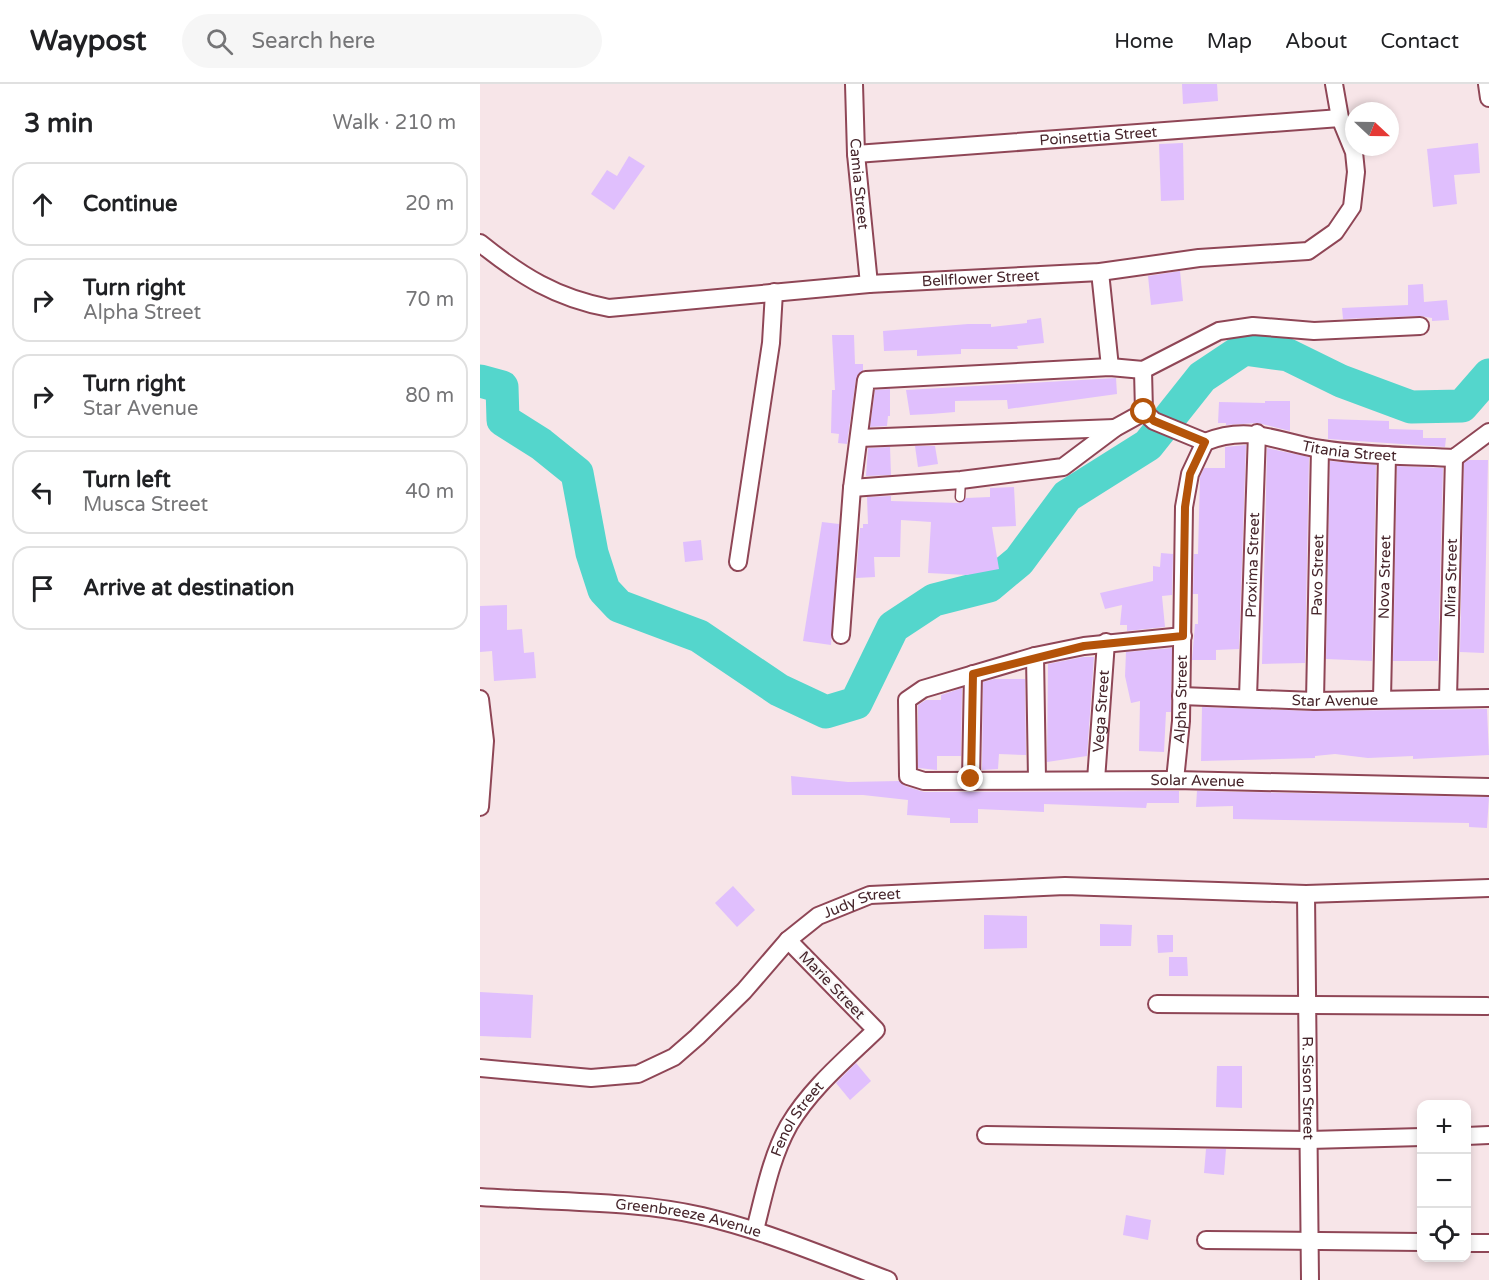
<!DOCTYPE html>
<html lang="en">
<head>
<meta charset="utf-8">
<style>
	body { margin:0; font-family:"Varela Round",sans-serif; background:#f6f6f6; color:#202124 }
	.controls { position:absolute; right:18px; bottom:18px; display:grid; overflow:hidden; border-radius:12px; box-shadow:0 3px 9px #0003 }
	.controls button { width:54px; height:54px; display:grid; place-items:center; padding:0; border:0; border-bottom:2px solid #e0e0e0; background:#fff; color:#202124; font:30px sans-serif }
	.compass { position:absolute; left:865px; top:18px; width:54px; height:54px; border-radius:50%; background:#fff; box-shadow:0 3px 9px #0003; rotate:112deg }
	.stop { position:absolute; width:18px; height:18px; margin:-14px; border:4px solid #b45309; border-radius:50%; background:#fff }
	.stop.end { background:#b45309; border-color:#fff; box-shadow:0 2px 6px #0008 }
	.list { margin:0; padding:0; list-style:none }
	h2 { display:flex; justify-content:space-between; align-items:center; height:78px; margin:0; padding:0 24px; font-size:26px }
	h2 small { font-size:20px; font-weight:400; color:#757577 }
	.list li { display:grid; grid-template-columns:39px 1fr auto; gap:18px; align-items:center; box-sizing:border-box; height:84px; margin:0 12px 12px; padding:0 12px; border:2px solid #e0e0e0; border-radius:18px }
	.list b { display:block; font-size:22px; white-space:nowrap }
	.list p { margin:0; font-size:20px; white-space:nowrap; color:#757577 }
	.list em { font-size:20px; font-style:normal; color:#757577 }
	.icon { flex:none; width:33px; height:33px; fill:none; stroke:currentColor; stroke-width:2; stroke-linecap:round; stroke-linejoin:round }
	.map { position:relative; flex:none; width:1009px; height:1196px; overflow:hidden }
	header { display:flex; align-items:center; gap:36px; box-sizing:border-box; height:84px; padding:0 30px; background:#fff; border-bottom:2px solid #e0e0e0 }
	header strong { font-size:28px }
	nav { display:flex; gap:33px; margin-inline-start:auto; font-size:21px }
	.search { width:420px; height:54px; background:#f6f6f6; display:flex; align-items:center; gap:15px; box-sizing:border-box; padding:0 21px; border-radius:33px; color:#757577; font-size:22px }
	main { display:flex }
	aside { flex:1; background:#fff }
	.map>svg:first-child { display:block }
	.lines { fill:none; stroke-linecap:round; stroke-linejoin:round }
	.river { stroke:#54d6cc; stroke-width:33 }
	.building { fill:#e0bffd }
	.service-casing { stroke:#8f4656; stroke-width:11 }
	.minor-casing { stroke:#8f4656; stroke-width:20 }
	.service { stroke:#fff; stroke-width:8 }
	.minor { stroke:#fff; stroke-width:16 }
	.route { stroke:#b45309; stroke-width:8 }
	.labels { text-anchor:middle; stroke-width:4.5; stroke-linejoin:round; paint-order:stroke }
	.street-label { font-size:15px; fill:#46252b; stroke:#f8f8f8 }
</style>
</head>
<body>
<header>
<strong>Waypost</strong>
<div class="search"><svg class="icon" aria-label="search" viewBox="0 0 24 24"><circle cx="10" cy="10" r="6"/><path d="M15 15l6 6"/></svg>Search here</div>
<nav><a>Home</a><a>Map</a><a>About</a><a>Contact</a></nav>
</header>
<main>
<aside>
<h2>3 min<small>Walk · 210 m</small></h2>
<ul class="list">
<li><svg class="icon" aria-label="ahead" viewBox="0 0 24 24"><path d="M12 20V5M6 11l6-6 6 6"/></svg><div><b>Continue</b></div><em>20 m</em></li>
<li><svg class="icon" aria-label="right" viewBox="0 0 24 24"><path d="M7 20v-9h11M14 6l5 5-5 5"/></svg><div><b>Turn right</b><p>Alpha Street</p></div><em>70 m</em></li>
<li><svg class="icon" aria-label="right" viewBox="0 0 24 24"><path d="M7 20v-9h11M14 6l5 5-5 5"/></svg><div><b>Turn right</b><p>Star Avenue</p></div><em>80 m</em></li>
<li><svg class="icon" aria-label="left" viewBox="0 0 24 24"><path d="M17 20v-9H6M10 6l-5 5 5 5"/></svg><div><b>Turn left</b><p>Musca Street</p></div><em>40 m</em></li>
<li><svg class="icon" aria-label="arrive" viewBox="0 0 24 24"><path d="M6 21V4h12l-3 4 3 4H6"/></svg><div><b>Arrive at destination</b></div></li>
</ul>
</aside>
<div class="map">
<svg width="1009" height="1196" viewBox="0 0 1009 1196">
	<rect width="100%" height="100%" fill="#f7e5e8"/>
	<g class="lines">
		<path class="river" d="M0,297L22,303L23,336L61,360L97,389L112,469L124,506L139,522L219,552L299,606L346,628L376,619L413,543L454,516L509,502L539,477L587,412L668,361L722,293L764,265L808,271L861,297L931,323L982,322L1009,291"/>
	</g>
	<g class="building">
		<path d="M702,0H737L738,17L703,20Z"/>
		<path d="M703,59L704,116L681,117L679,60Z"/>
		<path d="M998,59L1000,89L974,91L977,120L953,123L947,65Z"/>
		<path d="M149,72L165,82L134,126L111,110L127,86L137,92Z"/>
		<path d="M700,187L703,217L671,221L668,192Z"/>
		<path d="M943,200L944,218L967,216L969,236L952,237V234L940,232L863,235L862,224L928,221V201Z"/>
		<path d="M561,234L564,259L537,262L538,265H481V270L437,272V266L404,267L403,247L488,240H511V243L547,239V236Z"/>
		<path d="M352,251H374L375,280H383V286L376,295L367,360L358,359L359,350L351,349L352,306H355Z"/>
		<path d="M636,294L637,310L528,325L527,316L475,317V328L451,330L430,331L426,306Z"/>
		<path d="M410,305V332H408L407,342L390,343L395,306Z"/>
		<path d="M785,317H810V347L778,339L746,341V339H738L739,318L785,319Z"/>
		<path d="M848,335L909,337V345L943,346V354H966L965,363L848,355Z"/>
		<path d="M766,361L759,565L736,566V576H712L715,540H718V510H713L714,470H718L720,393L724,384H745V363Z"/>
		<path d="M435,362H455L458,380L438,383Z"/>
		<path d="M410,363L411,391L386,392L388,364Z"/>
		<path d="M787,364L829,373L825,579L782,580Z"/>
		<path d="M989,376H1008L1004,569L980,568L984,379Z"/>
		<path d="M850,377L896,381L892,577L846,575Z"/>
		<path d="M917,382L963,384L958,577H913Z"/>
		<path d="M534,403L536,442L512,443L519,485L487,491L448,489L451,438L421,436L420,473H394L395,493L376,494L380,444H383V440H388L387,413L411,412V417L480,419L486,414L510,413V404Z"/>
		<path d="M342,438L359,440L351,561L323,557Z"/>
		<path d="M221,456L223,476L205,478L203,458Z"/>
		<path d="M681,469L693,470L692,511L682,512L685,543L647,547V541H640L642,521L625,525L620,509L673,497V482L680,483Z"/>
		<path d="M27,521V546L42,545L44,569L54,568L56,594L14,597L12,567L0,568V522Z"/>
		<path d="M692,564L691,628H686L684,668L659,667L660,617L651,619L645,592L646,568Z"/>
		<path d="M603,573H614L607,672L567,678L568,580Z"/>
		<path d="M514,595H545L546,671L519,670L518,685L502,686L503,598Z"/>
		<path d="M482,604L481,672H457V686L438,684V621L446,616H461V611Z"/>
		<path d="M722,623L835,627L1007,625L1009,671L933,675V672L888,674L855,670L835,672V674L721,677Z"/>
		<path d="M311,692L368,698L419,697L425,702L444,708L699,707V719H667L666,724L564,720V728L498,725V739H470V734L427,731L428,716L383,711H312Z"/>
		<path d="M717,707L1009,713L1007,744L989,743V739L753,735V722L716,723Z"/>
		<path d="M253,802L275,826L257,843L235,819Z"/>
		<path d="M504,831L547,832V864L504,865Z"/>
		<path d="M620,840L652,841L651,862H620Z"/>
		<path d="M677,851H693V868L678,869Z"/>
		<path d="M689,873H707L708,892H689Z"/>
		<path d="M0,908L53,911L51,954L0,952Z"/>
		<path d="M376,979L391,997L370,1016L356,999Z"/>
		<path d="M737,982H762V1024L736,1023Z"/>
		<path d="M726,1065H746L744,1091L724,1089Z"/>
		<path d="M646,1131L671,1136L668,1156L643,1151Z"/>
	</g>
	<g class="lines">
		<g class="service-casing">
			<path id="service" d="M480,413L481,396"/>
		</g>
		<g class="minor-casing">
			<g id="minor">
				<path id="s1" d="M374,0L376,70L389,200"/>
				<path d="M1007,0L1009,14"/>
				<path id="s2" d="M376,70L860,34"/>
				<path id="s3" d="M0,159C41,192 76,214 129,224L389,200L620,188L719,174L828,167L855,148L872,123L876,88L874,68L860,34L854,0"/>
				<path d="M620,188L630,283"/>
				<path d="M379,354L635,344"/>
				<path d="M725,358L674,337L664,328L663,286L739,247L773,242L834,247L940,242"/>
				<path id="s4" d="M725,358C770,340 797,358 841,365C885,372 930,372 974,374L1009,348"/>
				<path d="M372,404L481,396L583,383L635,344L664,328"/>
				<path d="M258,478L291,259L294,208"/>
				<path d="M361,551L372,404L386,296L630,283L663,286"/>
				<path id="s5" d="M703,552L604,562L555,572L443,605L427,616L428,692L444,697L695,696L1009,703"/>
				<path d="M555,572L557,695"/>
				<path id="s6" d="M701,612L835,617L1009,614"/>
				<path id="s7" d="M768,613L777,349"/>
				<path id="s8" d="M968,614L974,374"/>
				<path d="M0,615L5,657L0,723"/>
				<path id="s9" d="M902,615L907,371"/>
				<path id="s10" d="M835,617L840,365"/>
				<path d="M491,695L493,590"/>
				<path id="s11" d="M616,696L626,558"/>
				<path id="s12" d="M695,696L701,637L704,423L710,390L725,358"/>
				<path id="s13" d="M826,810L830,1196"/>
				<path d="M677,920L1007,922"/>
				<path id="s14" d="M0,984L111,994L158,990L194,973L217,953L264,907L308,856L338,832L390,811L585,802L826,810L1009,804"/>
				<path d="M506,1051L829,1056L942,1053"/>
				<path d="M986,1052L1009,1051"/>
				<path id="s15" d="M0,1113C72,1118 152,1116 222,1132C286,1147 347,1173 408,1196"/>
				<path id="s16" d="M275,1146C284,1111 291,1073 309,1041C331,1004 366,975 396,946L308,856"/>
				<path d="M726,1156L942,1158"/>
				<path d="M986,1159H1009"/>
			</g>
		</g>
		<use href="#service" class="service"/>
		<use href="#minor" class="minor"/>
	</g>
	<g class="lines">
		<path class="route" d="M491,695L493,590L604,562L703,552L705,423L710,390L725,358L674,337L664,328"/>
	</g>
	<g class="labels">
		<g class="street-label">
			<text dy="5" stroke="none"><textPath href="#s2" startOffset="243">Poinsettia Street</textPath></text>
			<text dy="5" stroke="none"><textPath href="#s1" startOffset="100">Camia Street</textPath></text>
			<text dy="5" stroke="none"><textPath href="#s3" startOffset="519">Bellflower Street</textPath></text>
			<text dy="5" stroke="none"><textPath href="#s4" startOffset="147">Titania Street</textPath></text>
			<text dy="5" stroke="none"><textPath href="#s7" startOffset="132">Proxima Street</textPath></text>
			<text dy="5" stroke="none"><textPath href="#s10" startOffset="126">Pavo Street</textPath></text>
			<text dy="5" stroke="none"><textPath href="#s9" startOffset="122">Nova Street</textPath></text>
			<text dy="5" stroke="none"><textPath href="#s8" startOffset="120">Mira Street</textPath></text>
			<text dy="5" stroke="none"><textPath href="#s12" startOffset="81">Alpha Street</textPath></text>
			<text dy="5" stroke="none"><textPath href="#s6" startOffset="154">Star Avenue</textPath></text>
			<text dy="5" stroke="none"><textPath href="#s11" startOffset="69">Vega Street</textPath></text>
			<text dy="5" stroke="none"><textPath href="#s5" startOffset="652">Solar Avenue</textPath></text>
			<text dy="5" stroke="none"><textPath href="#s14" startOffset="447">Judy Street</textPath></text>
			<text transform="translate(352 901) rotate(46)" y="5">Marie Street</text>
			<text dy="5" stroke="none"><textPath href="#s13" startOffset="194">R. Sison Street</textPath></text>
			<text dy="5" stroke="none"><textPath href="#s16" startOffset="120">Fenol Street</textPath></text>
			<text dy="5" stroke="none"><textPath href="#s15" startOffset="210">Greenbreeze Avenue</textPath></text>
		</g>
	</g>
</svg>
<div class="controls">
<button>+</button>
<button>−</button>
<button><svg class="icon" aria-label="locate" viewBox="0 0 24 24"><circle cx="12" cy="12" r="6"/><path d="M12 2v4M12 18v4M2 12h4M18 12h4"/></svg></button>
</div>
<svg class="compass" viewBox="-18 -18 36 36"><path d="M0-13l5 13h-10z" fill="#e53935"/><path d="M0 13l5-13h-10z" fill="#757577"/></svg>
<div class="stop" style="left:664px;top:328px"></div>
<div class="stop end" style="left:491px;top:695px"></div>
</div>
</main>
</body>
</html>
